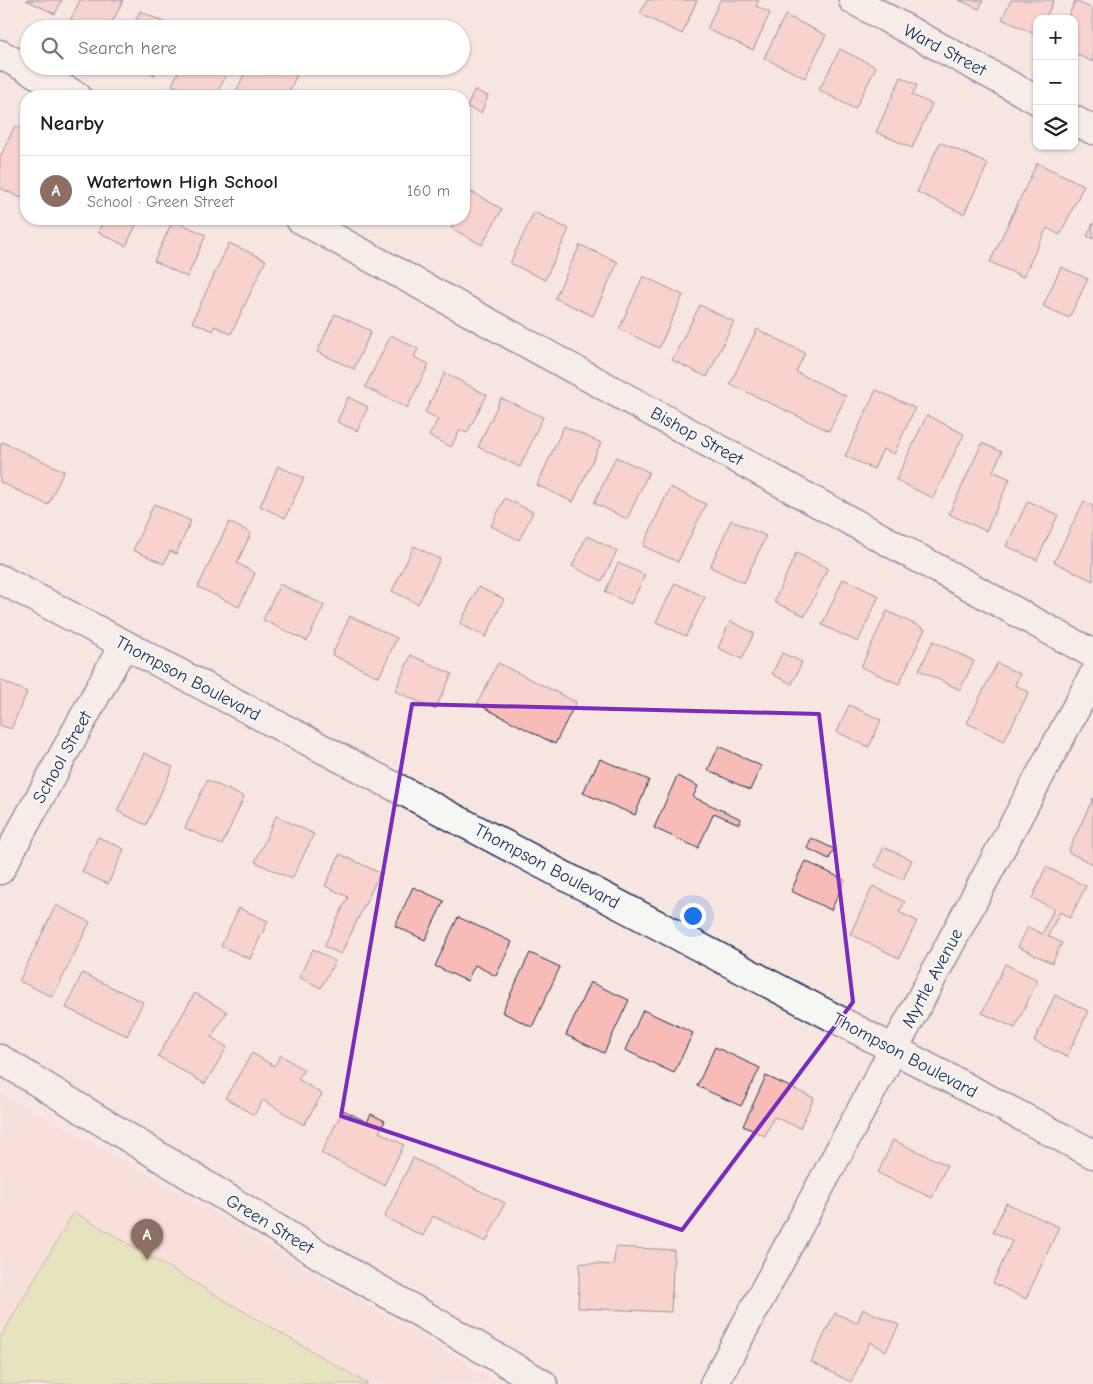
<!DOCTYPE html>
<html lang="en">
<head>
<meta charset="utf-8">
<style>
	body { margin:0; font-family:"Comic Neue",sans-serif; background:#f6f6f6; color:#202124 }
	.controls { position:absolute; right:15px; top:15px; display:grid; overflow:hidden; border-radius:10px; box-shadow:0 1px 4px #0004 }
	.controls button { width:45px; height:45px; display:grid; place-items:center; padding:0; border:0; border-bottom:1px solid #e0e0e0; background:#fff; color:#202124; font:25px sans-serif }
	.you { position:absolute; left:692px; top:915px; width:18px; height:18px; margin:-12px; border:4px solid #fff; border-radius:50%; background:#1a73e8; box-shadow:0 0 0 8px #1a73e833 }
	.badge { display:grid; place-items:center; width:32px; height:32px; border-radius:50%; background:#d1495b; color:#fff; font-size:16px; font-weight:700 }
	.pin { position:absolute; translate:-50% -41px; filter:drop-shadow(0 1px 2px #0008) }
	.pin::after { content:''; position:absolute; top:26px; width:18px; height:15px; background:inherit; clip-path:polygon(0 0,100% 0,50% 100%) }
	.list { margin:0; padding:0; list-style:none }
	h2 { display:flex; justify-content:space-between; align-items:center; height:65px; margin:0; padding:0 20px; font-size:21px }
	h2 small { font-size:16px; font-weight:400; color:#757577 }
	.list li { display:grid; grid-template-columns:32px 1fr auto; gap:15px; align-items:center; box-sizing:border-box; height:70px; padding:0 20px; border-top:1px solid #e0e0e0 }
	.list b { display:block; font-size:19px; white-space:nowrap }
	.list p { margin:0; font-size:16px; white-space:nowrap; color:#757577 }
	.list em { font-size:16px; font-style:normal; color:#757577 }
	.icon { flex:none; width:28px; height:28px; fill:none; stroke:currentColor; stroke-width:2; stroke-linecap:round; stroke-linejoin:round }
	.map { position:relative; flex:none; width:1093px; height:1384px; overflow:hidden }
	.search { position:absolute; background:#fff; box-shadow:0 1px 4px #0004; left:20px; top:20px; width:450px; height:55px; display:flex; align-items:center; gap:12px; box-sizing:border-box; padding:0 18px; border-radius:28px; color:#757577; font-size:19px }
	.panel { position:absolute; background:#fff; box-shadow:0 1px 4px #0004; left:20px; top:90px; width:450px; height:135px; border-radius:20px }
	.map>svg:first-child { display:block }
	.built { fill:#f7d9d3 }
	.green { fill:#d1e094; stroke:#768879 }
	.building { fill:#f8bcb6; stroke:#1b2f5e }
	.lines { fill:none; stroke-linecap:round; stroke-linejoin:round }
	.street-casing { stroke:#1b2f5e; stroke-width:31 }
	.secondary-casing { stroke:#1b2f5e; stroke-width:31 }
	.street { stroke:#f6f6f2; stroke-width:28 }
	.secondary { stroke:#f6f6f2; stroke-width:28 }
	.marked { fill:none; stroke:#7b2cbf; stroke-width:4; stroke-linejoin:round }
	.labels { text-anchor:middle; stroke-width:4; stroke-linejoin:round; paint-order:stroke }
	.street-label { font-size:18px; fill:#1b2f5e; stroke:#f6f6f2 }
</style>
</head>
<body>
<div class="map">
<svg width="1093" height="1384" viewBox="0 0 1093 1384">
	<rect width="100%" height="100%" fill="#f7e5e0"/>
	<filter id="ink" filterUnits="userSpaceOnUse"><feTurbulence type="fractalNoise" baseFrequency=".02" numOctaves="2"/><feDisplacementMap in="SourceGraphic" scale="10" xChannelSelector="R" yChannelSelector="G"/><feConvolveMatrix kernelMatrix="1 2 1 2 8 2 1 2 1" color-interpolation-filters="sRGB"/></filter>
	<g filter="url(#ink)">
		<path class="built" d="M0,1093L132,1164L500,1384H0Z"/>
		<path class="green" d="M74,1212L368,1384H0V1338Z"/>
		<g class="building">
			<path d="M26,0H62L55,14Z"/>
			<path d="M80,0H123L109,29H66Z"/>
			<path d="M647,0H697L682,34L640,14Z"/>
			<path d="M720,0H759L756,6L770,13L753,50L707,29Z"/>
			<path d="M959,0H983L979,9Z"/>
			<path d="M1011,0H1054L1045,19H1037V35L1002,19Z"/>
			<path d="M1075,1L1093,9V62L1074,53V19H1067Z"/>
			<path d="M140,11L176,28V29H132Z"/>
			<path d="M785,15L826,35L805,78L764,58Z"/>
			<path d="M840,49L876,67L855,109L819,90Z"/>
			<path d="M133,66H158L154,76Z"/>
			<path d="M181,66H230L216,96H197L172,85Z"/>
			<path d="M248,66H301L287,96H234Z"/>
			<path d="M901,77L917,85L912,95L932,104L912,148L876,132Z"/>
			<path d="M474,90L488,96L481,113L467,107Z"/>
			<path d="M15,126L26,132V187L21,198L0,188V157Z"/>
			<path d="M940,142L988,164L964,214L917,192Z"/>
			<path d="M1037,163L1084,185L1060,235L1047,228L1023,277L990,262Z"/>
			<path d="M472,192L502,209L482,245L451,228L456,219H464V206Z"/>
			<path d="M534,212L569,229L545,280L510,263Z"/>
			<path d="M66,219H77L75,223Z"/>
			<path d="M104,219H139L126,246L98,232Z"/>
			<path d="M173,220L206,235L187,277L154,261Z"/>
			<path d="M1093,223V239L1087,236Z"/>
			<path d="M229,243L266,260L231,334L215,326L213,331L192,322Z"/>
			<path d="M580,245L618,262L593,316L555,298Z"/>
			<path d="M1061,267L1088,279L1069,318L1043,306Z"/>
			<path d="M643,276L683,295L659,348L619,329Z"/>
			<path d="M700,305L734,322L707,377L672,360Z"/>
			<path d="M335,314L371,331L354,369L317,352Z"/>
			<path d="M757,329L805,353L796,372L846,396L829,431L730,384Z"/>
			<path d="M391,335L418,349L414,357L429,364L407,408L365,387Z"/>
			<path d="M445,373L487,395L467,433L460,430L451,447L429,436L438,419L425,412Z"/>
			<path d="M876,390L915,408L894,454L883,449L874,469L845,456Z"/>
			<path d="M348,397L368,407L357,431L337,422Z"/>
			<path d="M501,398L543,417L520,467L478,447Z"/>
			<path d="M927,415L964,434L933,498L896,480Z"/>
			<path d="M564,426L601,443L573,502L537,485Z"/>
			<path d="M2,442L64,471L48,505L0,482V448Z"/>
			<path d="M982,443L1002,452L993,471L1010,479L986,531L949,514Z"/>
			<path d="M616,457L649,472L627,519L594,503Z"/>
			<path d="M278,466L304,478L285,518L260,506Z"/>
			<path d="M670,487L706,504L678,562L643,546Z"/>
			<path d="M505,498L533,512L519,540L491,526Z"/>
			<path d="M1028,501L1058,515L1037,560L1006,546Z"/>
			<path d="M1084,501L1093,506V581L1054,562Z"/>
			<path d="M154,504L191,521L176,554L170,551L164,564L133,550Z"/>
			<path d="M731,520L766,536L744,583L710,567Z"/>
			<path d="M229,522L251,533L237,563L255,573L239,607L198,587Z"/>
			<path d="M587,536L617,551L602,581L572,566Z"/>
			<path d="M414,546L440,559L418,604L392,591Z"/>
			<path d="M796,553L828,568L805,616L774,602Z"/>
			<path d="M618,563L645,575L631,604L605,592Z"/>
			<path d="M843,579L879,596L858,642L822,625Z"/>
			<path d="M675,583L705,597L686,636L656,622Z"/>
			<path d="M280,584L324,605L307,641L263,620Z"/>
			<path d="M478,587L504,599L486,637L460,624Z"/>
			<path d="M887,611L925,629L899,684L861,667Z"/>
			<path d="M350,616L397,638L379,677L332,655Z"/>
			<path d="M730,621L754,633L742,659L718,648Z"/>
			<path d="M933,641L974,661L960,690L919,670Z"/>
			<path d="M782,653L802,662L792,684L772,674Z"/>
			<path d="M411,655L452,674L435,709L395,691Z"/>
			<path d="M498,663L576,702L555,744L477,704Z"/>
			<path d="M997,663L1020,674L1015,685L1029,692L1004,741L967,723Z"/>
			<path d="M0,680L27,692L11,729L0,725Z"/>
			<path d="M849,705L881,720L869,747L837,732Z"/>
			<path d="M719,746L761,766L750,790L708,770Z"/>
			<path d="M144,753L173,767L146,825L117,811Z"/>
			<path d="M600,759L649,780L635,815L583,793L592,773H593Z"/>
			<path d="M677,776L698,786L693,797L741,819L739,824L714,813L698,848L654,828Z"/>
			<path d="M207,780L244,797L222,845L185,828Z"/>
			<path d="M1093,798V864L1068,852Z"/>
			<path d="M276,816L314,834L292,879L255,862Z"/>
			<path d="M98,837L124,849L108,884L82,872Z"/>
			<path d="M811,838L834,849L829,859L807,848Z"/>
			<path d="M884,847L912,860L903,880L875,866Z"/>
			<path d="M340,854L380,873L341,954L324,946L348,897L325,886Z"/>
			<path d="M805,861L845,880L831,910L791,891Z"/>
			<path d="M1046,867L1086,886L1070,918L1060,912L1048,936L1062,943L1052,963L1018,947L1028,927L1042,934L1054,909L1032,898Z"/>
			<path d="M873,886L905,902L899,912L917,921L899,958L850,934Z"/>
			<path d="M413,887L444,901L425,940L395,926Z"/>
			<path d="M56,905L90,922L53,997L19,981Z"/>
			<path d="M239,908L268,921L250,959L221,946Z"/>
			<path d="M458,917L512,942L496,976L475,965L467,981L435,966Z"/>
			<path d="M313,949L335,961L321,988L299,977Z"/>
			<path d="M530,953L560,967L532,1027L502,1012Z"/>
			<path d="M1005,964L1038,980L1015,1028L982,1013Z"/>
			<path d="M82,973L143,1002L127,1036L66,1008Z"/>
			<path d="M590,982L629,1000L604,1053L566,1035Z"/>
			<path d="M195,993L227,1012L211,1037L227,1047L205,1084L158,1056Z"/>
			<path d="M1055,995L1088,1011L1067,1057L1034,1041Z"/>
			<path d="M643,1010L693,1033L674,1073L625,1050Z"/>
			<path d="M715,1047L760,1068L741,1106L697,1086Z"/>
			<path d="M252,1053L274,1066L281,1055L304,1070L298,1079L322,1094L304,1125L263,1100L254,1115L225,1098Z"/>
			<path d="M766,1076L814,1098L800,1128L774,1117L765,1136L743,1126Z"/>
			<path d="M343,1110L367,1122L371,1114L385,1121L379,1132L404,1145L384,1185L321,1153Z"/>
			<path d="M893,1140L947,1165L932,1198L878,1173Z"/>
			<path d="M413,1158L505,1203L486,1242L433,1216L423,1236L384,1217Z"/>
			<path d="M1006,1203L1059,1227L1026,1299L993,1283L1012,1241L993,1232Z"/>
			<path d="M615,1247L674,1250L671,1312L578,1308L580,1263L614,1265Z"/>
			<path d="M863,1309L899,1325L886,1351L870,1342L851,1382L811,1362L835,1313L857,1323Z"/>
		</g>
		<g class="lines">
			<g class="street-casing">
				<g id="street">
					<path d="M853,0L1037,100"/>
					<path d="M0,54L77,96"/>
					<path d="M1074,120L1093,130"/>
					<path d="M300,219L1093,654"/>
					<path d="M0,870L124,644"/>
					<path d="M0,1059L320,1255L543,1384"/>
					<path d="M714,1384L894,1049L1093,676"/>
				</g>
			</g>
			<g class="secondary-casing">
				<path id="secondary" d="M0,579L1093,1154"/>
			</g>
			<use href="#street" class="street"/>
			<use href="#secondary" class="secondary"/>
		</g>
	</g>
	<path d="M0 0H1093V1384H0ZM412,704L819,714L853,1002L682,1230L341,1116Z" fill="#f7e5e0" fill-opacity=".55" fill-rule="evenodd"/>
	<path class="marked" d="M412,704L819,714L853,1002L682,1230L341,1116Z"/>
	<g class="labels">
		<g class="street-label">
			<text transform="translate(945 50) rotate(28)" y="6">Ward Street</text>
			<text transform="translate(697 436) rotate(29)" y="6">Bishop Street</text>
			<text transform="translate(188 678) rotate(28)" y="6">Thompson Boulevard</text>
			<text transform="translate(62 757) rotate(-61)" y="6">School Street</text>
			<text transform="translate(547 866) rotate(28)" y="6">Thompson Boulevard</text>
			<text transform="translate(932 978) rotate(-62)" y="6">Myrtle Avenue</text>
			<text transform="translate(905 1055) rotate(28)" y="6">Thompson Boulevard</text>
			<text transform="translate(270 1224) rotate(31)" y="6">Green Street</text>
		</g>
	</g>
</svg>
<div class="controls">
<button>+</button>
<button>−</button>
<button><svg class="icon" aria-label="layers" viewBox="0 0 24 24"><path d="M12 4l9 5-9 5-9-5zM3 14l9 5 9-5"/></svg></button>
</div>
<div class="you"></div>
<div class="pin badge" style="left:147px;top:1260px;background:#8d6e63">A</div>
<div class="search"><svg class="icon" aria-label="search" viewBox="0 0 24 24"><circle cx="10" cy="10" r="6"/><path d="M15 15l6 6"/></svg>Search here</div>
<section class="panel">
<h2>Nearby<small></small></h2>
<ul class="list">
<li><span class="badge" style="background:#8d6e63">A</span><div><b>Watertown High School</b><p>School · Green Street</p></div><em>160 m</em></li>
</ul>
</section>
</div>
</body>
</html>
